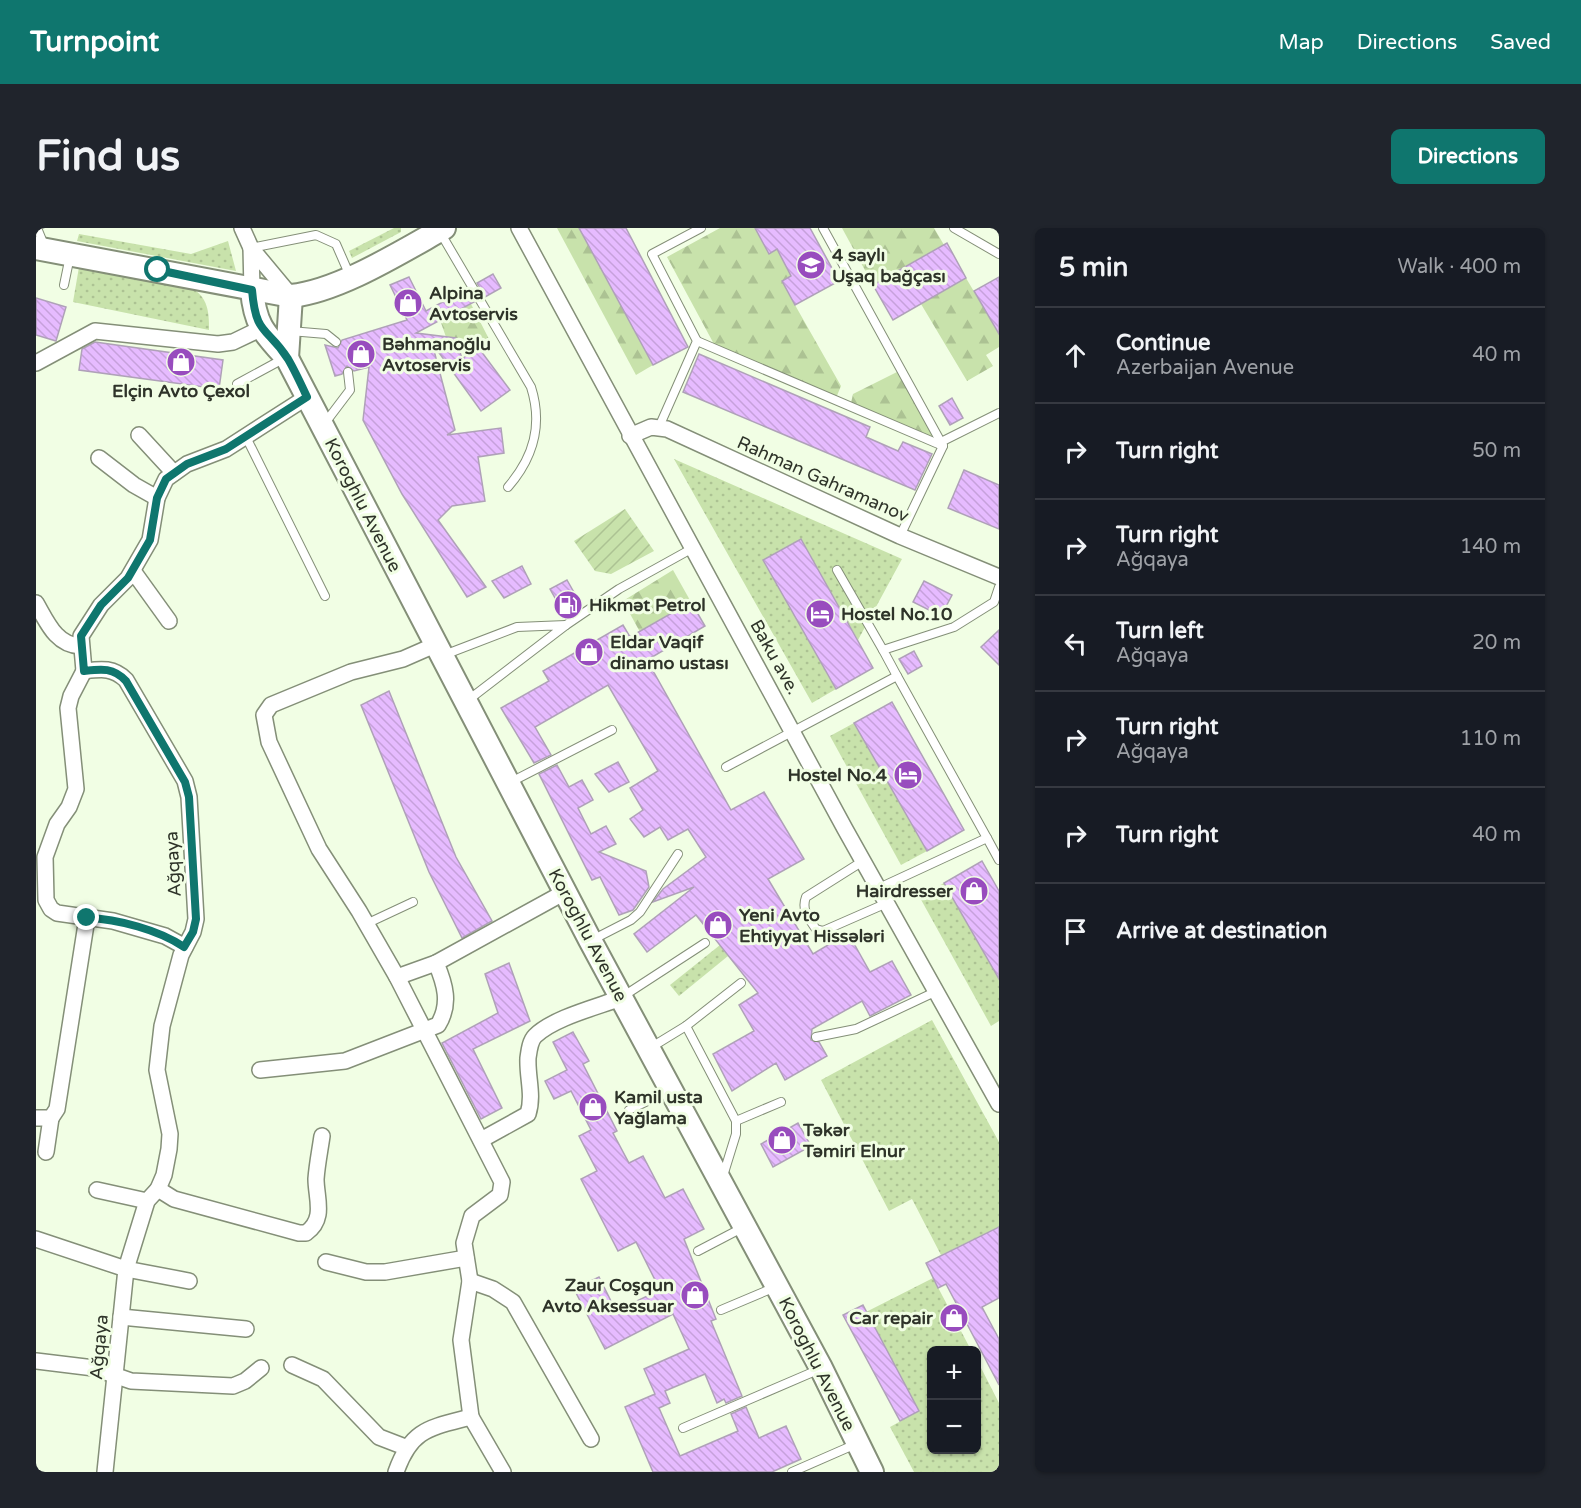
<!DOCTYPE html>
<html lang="en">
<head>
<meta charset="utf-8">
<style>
	body { margin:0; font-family:"Varela Round",sans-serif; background:#20242c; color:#f1f3f6 }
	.controls { position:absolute; right:18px; bottom:18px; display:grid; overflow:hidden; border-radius:9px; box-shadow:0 2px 4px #0004 }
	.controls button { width:54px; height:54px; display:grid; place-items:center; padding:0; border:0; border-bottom:2px solid #363941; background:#171b24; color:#f1f3f6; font:30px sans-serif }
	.stop { position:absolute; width:18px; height:18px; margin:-14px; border:4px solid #0f766e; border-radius:50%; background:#fff }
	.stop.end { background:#0f766e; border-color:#fff; box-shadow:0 2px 6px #0008 }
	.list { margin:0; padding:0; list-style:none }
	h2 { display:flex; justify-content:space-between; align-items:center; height:78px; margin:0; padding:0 24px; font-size:26px }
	h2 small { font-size:20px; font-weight:400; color:#9ea1a6 }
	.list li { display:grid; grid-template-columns:39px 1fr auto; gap:18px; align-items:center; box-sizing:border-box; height:96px; padding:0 24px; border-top:2px solid #363941 }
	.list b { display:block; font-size:22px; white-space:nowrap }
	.list p { margin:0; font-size:20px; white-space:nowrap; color:#9ea1a6 }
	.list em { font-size:20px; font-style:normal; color:#9ea1a6 }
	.icon { flex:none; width:33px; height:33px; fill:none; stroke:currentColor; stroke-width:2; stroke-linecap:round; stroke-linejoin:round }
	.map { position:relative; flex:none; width:963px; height:1244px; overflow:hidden; border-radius:9px }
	header { display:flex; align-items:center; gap:36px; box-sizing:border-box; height:84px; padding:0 30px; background:#0f766e; color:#fff }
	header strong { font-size:28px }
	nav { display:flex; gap:33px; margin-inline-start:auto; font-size:21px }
	.intro { display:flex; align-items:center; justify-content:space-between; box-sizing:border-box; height:144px; padding:0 36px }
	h1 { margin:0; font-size:42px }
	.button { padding:15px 27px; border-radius:9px; background:#0f766e; color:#fff; font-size:21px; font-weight:700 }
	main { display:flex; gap:36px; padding:0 36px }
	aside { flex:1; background:#171b24; border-radius:9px; box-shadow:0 2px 4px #0004 }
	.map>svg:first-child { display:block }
	.grass { fill:url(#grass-dots) }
	.forest { fill:url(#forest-firs) }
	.garden { fill:url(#garden-furrows) }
	.building { fill:url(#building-back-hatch); stroke:#afa1b8; stroke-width:1.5 }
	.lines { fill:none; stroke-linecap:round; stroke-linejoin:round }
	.lane-casing { stroke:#848f78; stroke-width:10 }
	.street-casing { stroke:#848f78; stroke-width:18 }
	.secondary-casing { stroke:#848f78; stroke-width:26 }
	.lane { stroke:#fff; stroke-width:8 }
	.street { stroke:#fff; stroke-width:15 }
	.secondary { stroke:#fff; stroke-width:22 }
	.route { stroke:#0f766e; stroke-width:8 }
	.labels { text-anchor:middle; stroke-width:6; stroke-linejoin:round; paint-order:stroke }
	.poi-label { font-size:18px; font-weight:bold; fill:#2e3329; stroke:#f1fee4; text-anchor:start }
	.street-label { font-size:18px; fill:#2e3329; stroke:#f1fee4 }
</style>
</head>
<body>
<header>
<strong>Turnpoint</strong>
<nav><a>Map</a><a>Directions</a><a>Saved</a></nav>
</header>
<div class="intro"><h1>Find us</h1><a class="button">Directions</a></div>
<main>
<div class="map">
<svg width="963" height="1244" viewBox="0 0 963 1244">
	<defs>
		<pattern id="grass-dots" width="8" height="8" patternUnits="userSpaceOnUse" patternTransform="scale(1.5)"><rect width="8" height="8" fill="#c8e2ab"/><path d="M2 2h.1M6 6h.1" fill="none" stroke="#acc293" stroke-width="1.8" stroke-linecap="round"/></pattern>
		<pattern id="forest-firs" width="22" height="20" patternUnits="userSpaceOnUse" patternTransform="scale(1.5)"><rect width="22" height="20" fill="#c8e2ab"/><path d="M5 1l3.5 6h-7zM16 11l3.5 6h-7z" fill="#acc293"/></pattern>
		<pattern id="garden-furrows" width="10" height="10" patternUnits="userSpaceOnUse" patternTransform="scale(1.5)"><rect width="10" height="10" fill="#c8e2ab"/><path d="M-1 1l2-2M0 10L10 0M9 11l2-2" fill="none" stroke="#acc293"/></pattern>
		<pattern id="building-back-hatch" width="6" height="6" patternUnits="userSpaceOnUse" patternTransform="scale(1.5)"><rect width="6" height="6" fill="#e6bbff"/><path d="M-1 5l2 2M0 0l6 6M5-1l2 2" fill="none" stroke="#c6a1db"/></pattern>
	</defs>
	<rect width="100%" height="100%" fill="#f1fee4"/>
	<g class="grass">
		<path d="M358,0H365V4L316,30L313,23Z"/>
		<path d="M43,6L155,26L192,13L200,43L41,13Z"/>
		<path d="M43,39L154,59C172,69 173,83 173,102L37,74Z"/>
		<path d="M638,231L866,331L822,412L765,312L728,332L800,461L776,475Z"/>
		<path d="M818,495L891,623L865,637L794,508Z"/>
		<path d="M908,655L963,751V793L955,798L883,668Z"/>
		<path d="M684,717L692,728L643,768L634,757Z"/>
		<path d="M896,792L963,914V999L905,1027L876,971L853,983L785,852Z"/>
		<path d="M897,1050L935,1122H896V1222H940L941,1132L963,1175V1244H878L854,1199L883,1183L830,1084Z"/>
	</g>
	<g class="forest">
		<path d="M521,0H543L617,137L600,147Z"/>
		<path d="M684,0H727L721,4L733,25L741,21L755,48L759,77L805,158L800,170L679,118L631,29Z"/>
		<path d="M806,0H898L908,17L837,57Z"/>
		<path d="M930,50L963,106V119L950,127L957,138L931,153L885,76Z"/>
		<path d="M435,76L453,111L431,127L420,111L410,109L404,92Z"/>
		<path d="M863,143L900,212L815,175L817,166Z"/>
		<path d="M637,342L655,374L604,404L587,373Z"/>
	</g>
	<path class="garden" d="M589,281L618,323L575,346L559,343L538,313Z"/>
	<g class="building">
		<path d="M543,0H590L652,119L617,137Z"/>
		<path d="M719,0H774L803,53L759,77L746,53L755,48L741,21L733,26Z"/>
		<path d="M911,15L930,50L857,92L837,57Z"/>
		<path d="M457,46L465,60L449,69L441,55Z"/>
		<path d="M373,49L390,83L431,61L438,74L380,105L420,110L426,131L442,119L474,162L445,183L396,115L419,202L411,207L465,200L468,225L442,229L449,273L416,278L402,292L450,359L431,369L366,266L327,192L333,139L318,143L311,138L306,146L299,148L289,117L302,120L306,112L371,92L354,57Z"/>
		<path d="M963,49V106L938,63Z"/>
		<path d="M0,70L30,79L20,113L0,107Z"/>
		<path d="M59,114L187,132L183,161L43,142L46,121Z"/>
		<path d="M663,126L834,199L830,209L862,223L867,214L896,226L879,262L647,164Z"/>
		<path d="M916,170L927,190L914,197L903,178Z"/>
		<path d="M928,242L963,257V301L912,280Z"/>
		<path d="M765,311L837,440L800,461L727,332Z"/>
		<path d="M486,338L495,356L468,370L456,353Z"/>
		<path d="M531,352L544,375L527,384L514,361Z"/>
		<path d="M888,353L916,367L905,388L877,374Z"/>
		<path d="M655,374L669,398L611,432L695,582L728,564L768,631L732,651L777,726L812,705L834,744L856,733L875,767L834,788L826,773L776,801L775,812L783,814L791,828L749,852L740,835L696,863L677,826L718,803L703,777L722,765L660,687L611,724L598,706L658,659L617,674L627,661L670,629L652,601L632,612L624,599L608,609L594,591L607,582L594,560L622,543L572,457L499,499L515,527L498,535L465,480L513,453L507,443L587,397L594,409Z"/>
		<path d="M963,402V437L945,419Z"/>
		<path d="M878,423L886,438L872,446L863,431Z"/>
		<path d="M353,463L420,629L456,693L426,710L393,644L325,477Z"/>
		<path d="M856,474L928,602L891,623L818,495Z"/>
		<path d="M582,534L593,554L573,564L559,546Z"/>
		<path d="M521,537L533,559L546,552L557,572L542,580L555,606L570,598L580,616L563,624L610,643L613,659L597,682L583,687L564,649L556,652L503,546Z"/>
		<path d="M946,633L963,663V751L908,655Z"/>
		<path d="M473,735L494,793L437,821L466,880L445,891L406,815L462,785L449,746Z"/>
		<path d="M537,804L553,833L547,836L581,903L577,905L593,935L607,928L629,970L647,961L668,1001L648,1011L680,1091L675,1093L706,1168L690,1175L688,1171L681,1175L669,1146L629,1163L634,1175L623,1180L644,1228L702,1203L695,1186L710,1179L723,1210L750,1198L765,1231L736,1244H617L589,1179L619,1166L608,1141L653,1121L637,1086L569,1121L538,1061L563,1049L580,1083L624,1062L600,1014L582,1023L545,951L561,943L543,908L555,902L535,863L518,871L509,853L531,842L517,814Z"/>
		<path d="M762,895L775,918L737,939L725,916Z"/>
		<path d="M963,999V1070L946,1079L963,1111V1157L910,1056L902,1060L890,1035Z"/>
		<path d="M827,1077L883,1183L864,1193L807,1087Z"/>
	</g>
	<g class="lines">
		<g class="lane-casing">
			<g id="lane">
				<path d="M1,0L8,17"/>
				<path d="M787,0L907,218L864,308"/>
				<path d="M918,0L963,26"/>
				<path d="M404,4L495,159C507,197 498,229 472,259"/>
				<path d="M215,20L280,7L300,16L314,48"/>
				<path d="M28,57L34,28"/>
				<path d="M254,103L290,106L300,114"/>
				<path d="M661,113L907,218"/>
				<path d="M201,156L247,131"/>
				<path d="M289,195L314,162L312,144"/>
				<path d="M623,199L661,113L616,26L665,0"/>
				<path d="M210,209L289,368"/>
				<path d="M905,214L963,185"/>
				<path d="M801,342L847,422"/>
				<path d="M530,397L583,361L657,320"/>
				<path d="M408,427L481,399L530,397L431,473"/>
				<path d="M690,539L861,448L847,422L918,399L958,374L963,359"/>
				<path d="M473,555L576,502"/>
				<path d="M951,610L963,632"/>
				<path d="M827,633L770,669C765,682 773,691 780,701L787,703L851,675"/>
				<path d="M843,660L951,610L861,448"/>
				<path d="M330,696L377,674"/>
				<path d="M556,712L595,692L604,684L642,626"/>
				<path d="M586,769L669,715"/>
				<path d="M650,798L700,893V906L687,948"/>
				<path d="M780,809L820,801L901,763"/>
				<path d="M614,820L650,798L705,755"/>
				<path d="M593,882L632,863"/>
				<path d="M700,893L745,874"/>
				<path d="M662,1023L706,1000"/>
				<path d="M685,1082L737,1060"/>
				<path d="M647,1200L784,1141"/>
				<path d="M756,1244L820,1216"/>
			</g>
		</g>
		<g class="street-casing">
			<g id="street">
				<path d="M206,0L215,20L255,68"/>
				<path d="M483,0L809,601L963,876"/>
				<path d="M215,20L216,62"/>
				<path d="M0,135L59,103L182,116L197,114L224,101"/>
				<path d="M103,207L138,245"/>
				<path d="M594,208L615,199L631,201L864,308L963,349"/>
				<path d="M63,230L98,257L121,270"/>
				<path d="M97,343L133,393"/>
				<path d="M0,375C11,394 20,417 44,418"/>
				<path d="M399,417L367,431L315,444L235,477L228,487L233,514L283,621L323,683L361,749L466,954L464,967L436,988L428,1015L434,1053L425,1112L435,1189"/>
				<path d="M48,443L35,468L32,480L40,561L33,579L21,596L9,629L10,672L15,681L21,685L77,693L129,708L149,719"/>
				<path d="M361,749L400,735L529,664"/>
				<path d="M224,842L309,833L402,797C415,776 409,756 400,735"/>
				<path d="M0,890H15L21,881L51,690"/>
				<path d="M445,912L492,886C498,867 491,849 492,830C493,823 494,813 499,808C517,790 561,779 585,770"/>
				<path d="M10,924L15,890"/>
				<path d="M122,961L138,971L263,1005H270C290,991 280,970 280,951C281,937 284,922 286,908"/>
				<path d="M61,962L111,973"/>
				<path d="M0,1011L90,1041L153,1053"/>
				<path d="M290,1034L330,1044H349L430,1030"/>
				<path d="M434,1053L457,1061L477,1074L555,1211"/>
				<path d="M85,1089L210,1101"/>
				<path d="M0,1133L58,1140L95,1153L197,1158L209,1153L225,1140"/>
				<path d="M256,1137L287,1151L343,1209L369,1219"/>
				<path d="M69,1244L90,1041L111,973L122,961L128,947L133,921L134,906L121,842L126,798L145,727L157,704L160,691L153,569L149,553L90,452C77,439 65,441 48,443L45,408L65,377L92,350L114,312L121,270L130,251L151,236L190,221L271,169"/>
				<path d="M360,1244C375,1201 393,1200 435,1189L467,1244"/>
			</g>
		</g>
		<g class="secondary-casing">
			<g id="secondary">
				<path d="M0,20L255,68C303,63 365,24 408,0"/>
				<path d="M216,62C219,97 228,105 251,130L554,712L785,1140L836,1244"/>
				<path d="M251,130L255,68"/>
			</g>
		</g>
		<use href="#lane" class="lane"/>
		<use href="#street" class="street"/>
		<use href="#secondary" class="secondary"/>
	</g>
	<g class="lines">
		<path class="route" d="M51,690C82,691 123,702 148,719L157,704L160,691L153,569L149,554L90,453C77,439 65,441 48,443L45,408L65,377L92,350L114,312L121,270L130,251L151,236L190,221L271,169C265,156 259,143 252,131C231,98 220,109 216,62L122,42"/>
	</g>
	<defs>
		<g id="school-disc" transform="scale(1.5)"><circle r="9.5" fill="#984cbe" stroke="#f1fee4"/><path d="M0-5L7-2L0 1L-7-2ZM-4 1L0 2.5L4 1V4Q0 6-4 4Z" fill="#fff"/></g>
		<g id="shop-disc" transform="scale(1.5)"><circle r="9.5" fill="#984cbe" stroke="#f1fee4"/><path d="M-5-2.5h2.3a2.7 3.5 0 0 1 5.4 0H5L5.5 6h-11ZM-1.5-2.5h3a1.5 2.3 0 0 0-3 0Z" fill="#fff"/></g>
		<g id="fuel-disc" transform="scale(1.5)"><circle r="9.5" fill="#984cbe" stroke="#f1fee4"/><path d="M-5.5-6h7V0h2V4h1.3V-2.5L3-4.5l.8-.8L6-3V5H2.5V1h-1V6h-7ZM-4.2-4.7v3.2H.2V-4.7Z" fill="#fff"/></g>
		<g id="hotel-disc" transform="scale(1.5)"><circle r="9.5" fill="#984cbe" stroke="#f1fee4"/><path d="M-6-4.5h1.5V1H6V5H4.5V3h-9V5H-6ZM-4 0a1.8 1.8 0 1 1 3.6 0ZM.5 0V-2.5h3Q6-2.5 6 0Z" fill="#fff"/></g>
	</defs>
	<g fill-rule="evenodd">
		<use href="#school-disc" x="775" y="37"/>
		<use href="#shop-disc" x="372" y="75"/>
		<use href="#shop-disc" x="325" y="126"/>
		<use href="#shop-disc" x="145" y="134"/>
		<use href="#fuel-disc" x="532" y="377"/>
		<use href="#hotel-disc" x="784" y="386"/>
		<use href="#shop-disc" x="553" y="424"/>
		<use href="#hotel-disc" x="872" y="547"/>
		<use href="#shop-disc" x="938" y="663"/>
		<use href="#shop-disc" x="682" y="697"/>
		<use href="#shop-disc" x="557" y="879"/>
		<use href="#shop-disc" x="746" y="912"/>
		<use href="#shop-disc" x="659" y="1067"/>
		<use href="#shop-disc" x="918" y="1090"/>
	</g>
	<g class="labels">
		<g class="poi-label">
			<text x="796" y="33">4 saylı<tspan x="796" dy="21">Uşaq bağçası</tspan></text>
			<text x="393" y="71">Alpina<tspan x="393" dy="21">Avtoservis</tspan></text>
			<text x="346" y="122">Bəhmanoğlu<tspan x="346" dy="21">Avtoservis</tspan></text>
			<text x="145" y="169" text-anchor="middle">Elçin Avto Çexol</text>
			<text x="553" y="383">Hikmət Petrol</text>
			<text x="805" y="392">Hostel No.10</text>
			<text x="574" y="420">Eldar Vaqif<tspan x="574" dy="21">dinamo ustası</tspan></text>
			<text x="851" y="553" text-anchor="end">Hostel No.4</text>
			<text x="917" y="669" text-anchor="end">Hairdresser</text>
			<text x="703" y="693">Yeni Avto<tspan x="703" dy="21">Ehtiyyat Hissələri</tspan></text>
			<text x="578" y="875">Kamil usta<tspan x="578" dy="21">Yağlama</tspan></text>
			<text x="767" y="908">Təkər<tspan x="767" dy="21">Təmiri Elnur</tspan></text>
			<text x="638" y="1063" text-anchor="end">Zaur Coşqun<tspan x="638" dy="21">Avto Aksessuar</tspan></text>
			<text x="897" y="1096" text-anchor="end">Car repair</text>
		</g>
		<g class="street-label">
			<text transform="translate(787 251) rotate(24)" y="6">Rahman Gahramanov</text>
			<text transform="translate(327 277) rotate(63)" y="6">Koroghlu Avenue</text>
			<text transform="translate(739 429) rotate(61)" y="6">Baku ave.</text>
			<text transform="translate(137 636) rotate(-93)" y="6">Ağqaya</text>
			<text transform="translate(552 707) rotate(62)" y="6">Koroghlu Avenue</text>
			<text transform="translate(63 1119) rotate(-85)" y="6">Ağqaya</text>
			<text transform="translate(781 1136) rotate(63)" y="6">Koroghlu Avenue</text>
		</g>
	</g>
</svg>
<div class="controls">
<button>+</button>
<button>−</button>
</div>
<div class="stop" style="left:122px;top:42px"></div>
<div class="stop end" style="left:51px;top:690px"></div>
</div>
<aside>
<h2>5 min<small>Walk · 400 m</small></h2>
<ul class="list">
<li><svg class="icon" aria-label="ahead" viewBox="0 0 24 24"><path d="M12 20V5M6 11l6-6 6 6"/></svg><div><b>Continue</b><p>Azerbaijan Avenue</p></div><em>40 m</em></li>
<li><svg class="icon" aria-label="right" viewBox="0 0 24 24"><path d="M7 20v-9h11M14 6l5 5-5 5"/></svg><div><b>Turn right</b></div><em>50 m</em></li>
<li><svg class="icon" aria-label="right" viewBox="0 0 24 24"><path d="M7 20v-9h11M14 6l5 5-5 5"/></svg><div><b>Turn right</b><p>Ağqaya</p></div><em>140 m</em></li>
<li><svg class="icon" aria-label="left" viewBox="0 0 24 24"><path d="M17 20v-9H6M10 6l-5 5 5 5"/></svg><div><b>Turn left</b><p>Ağqaya</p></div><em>20 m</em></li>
<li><svg class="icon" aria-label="right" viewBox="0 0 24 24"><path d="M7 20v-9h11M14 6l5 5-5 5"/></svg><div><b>Turn right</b><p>Ağqaya</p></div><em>110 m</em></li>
<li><svg class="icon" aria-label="right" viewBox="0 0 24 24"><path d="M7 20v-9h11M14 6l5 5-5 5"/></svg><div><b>Turn right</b></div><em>40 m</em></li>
<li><svg class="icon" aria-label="arrive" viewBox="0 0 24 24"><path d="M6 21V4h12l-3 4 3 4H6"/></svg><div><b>Arrive at destination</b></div></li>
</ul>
</aside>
</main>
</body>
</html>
